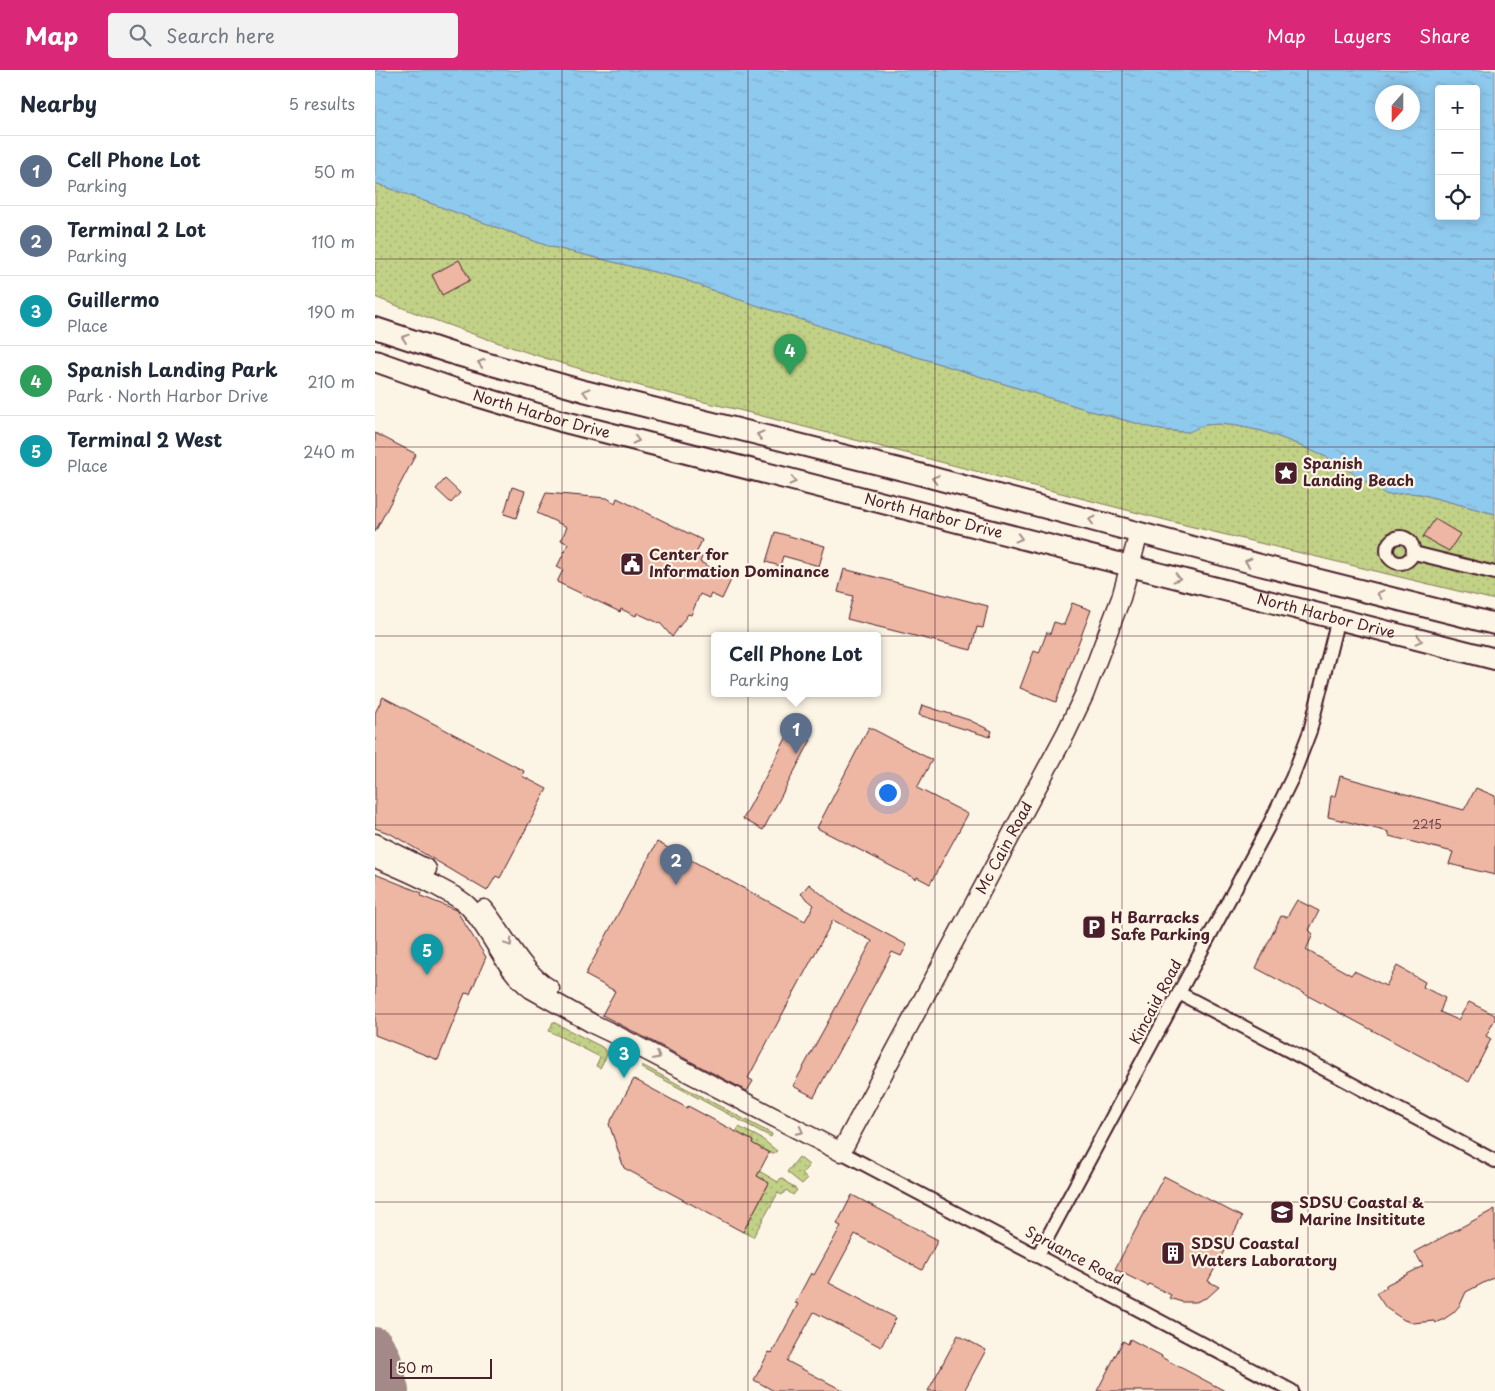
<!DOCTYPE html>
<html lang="en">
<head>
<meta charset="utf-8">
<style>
	body { margin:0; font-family:"Playpen Sans",sans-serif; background:#f2f2f3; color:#1f2937 }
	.controls { position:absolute; right:15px; top:15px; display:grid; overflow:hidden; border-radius:5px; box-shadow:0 2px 12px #0003 }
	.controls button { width:45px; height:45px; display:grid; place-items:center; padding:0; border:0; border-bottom:1px solid #e0e1e3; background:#fff; color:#1f2937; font:25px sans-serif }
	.compass { position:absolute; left:1000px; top:15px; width:45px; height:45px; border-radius:50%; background:#fff; box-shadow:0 2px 12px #0003; rotate:201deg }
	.scale { position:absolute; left:15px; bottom:12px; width:102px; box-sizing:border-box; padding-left:5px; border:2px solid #4a1f2b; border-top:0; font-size:14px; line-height:18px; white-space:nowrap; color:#4a1f2b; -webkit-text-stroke:4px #fcf5e5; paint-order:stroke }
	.you { position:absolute; left:512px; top:722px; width:18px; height:18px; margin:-12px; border:4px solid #fff; border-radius:50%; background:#1a73e8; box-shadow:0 0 0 8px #1a73e833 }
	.badge { display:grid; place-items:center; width:32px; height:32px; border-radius:50%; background:#db2777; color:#fff; font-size:16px; font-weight:700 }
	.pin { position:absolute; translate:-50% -41px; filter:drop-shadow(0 1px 2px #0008) }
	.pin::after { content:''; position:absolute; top:26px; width:18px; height:15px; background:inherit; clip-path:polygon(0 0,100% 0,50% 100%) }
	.popup { position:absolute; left:336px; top:562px; width:170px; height:65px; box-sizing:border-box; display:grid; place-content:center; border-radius:5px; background:#fff; filter:drop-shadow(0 1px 4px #0005); font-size:16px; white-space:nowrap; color:#747a83 }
	.popup b { font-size:19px; color:#1f2937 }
	.popup::after { content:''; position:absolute; left:50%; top:100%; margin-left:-10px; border:10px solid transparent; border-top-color:#fff }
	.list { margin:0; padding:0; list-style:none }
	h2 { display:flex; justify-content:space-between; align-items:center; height:65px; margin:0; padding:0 20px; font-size:21px }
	h2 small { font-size:16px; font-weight:400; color:#747a83 }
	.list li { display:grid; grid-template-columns:32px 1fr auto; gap:15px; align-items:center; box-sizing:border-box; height:70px; padding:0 20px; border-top:1px solid #e0e1e3 }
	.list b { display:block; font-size:19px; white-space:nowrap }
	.list p { margin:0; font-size:16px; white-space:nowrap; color:#747a83 }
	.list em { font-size:16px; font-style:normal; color:#747a83 }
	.icon { flex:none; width:28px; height:28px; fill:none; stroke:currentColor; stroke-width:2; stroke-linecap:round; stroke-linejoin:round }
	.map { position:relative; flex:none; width:1120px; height:1321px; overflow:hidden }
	header { display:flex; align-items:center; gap:30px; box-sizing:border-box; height:70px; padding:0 25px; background:#db2777; color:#fff }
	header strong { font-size:24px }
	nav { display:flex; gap:28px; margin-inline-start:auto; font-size:18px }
	.search { width:350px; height:45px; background:#f2f2f3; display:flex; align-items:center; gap:12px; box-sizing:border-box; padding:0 18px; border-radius:5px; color:#747a83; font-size:19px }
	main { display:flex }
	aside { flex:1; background:#fff }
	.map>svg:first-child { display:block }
	.green { fill:url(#green-dots); stroke:#867858 }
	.water { fill:url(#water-ripples); stroke:#7385a0; fill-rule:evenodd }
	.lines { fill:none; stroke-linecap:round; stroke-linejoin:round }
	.taxiway { stroke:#a38a88; stroke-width:38 }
	.building { fill:#eeb7a3; stroke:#4a1f2b }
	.street-casing { stroke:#4a1f2b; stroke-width:16 }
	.secondary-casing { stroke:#4a1f2b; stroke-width:21 }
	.primary-casing { stroke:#4a1f2b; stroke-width:24 }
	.street { stroke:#fcf5e5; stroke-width:12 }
	.secondary { stroke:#fcf5e5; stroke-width:18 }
	.primary { stroke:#fcf5e5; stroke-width:20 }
	.oneway { stroke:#a38a88 }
	.grid { fill:none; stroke:#4a1f2b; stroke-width:1; stroke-opacity:0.55 }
	.labels { text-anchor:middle; stroke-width:4.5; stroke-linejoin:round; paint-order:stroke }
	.number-label { font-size:12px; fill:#734549 }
	.street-label { font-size:15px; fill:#4a1f2b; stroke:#fcf5e5 }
	.poi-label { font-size:15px; font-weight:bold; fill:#4a1f2b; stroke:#fcf5e5; text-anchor:start }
</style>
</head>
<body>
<header>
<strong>Map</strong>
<div class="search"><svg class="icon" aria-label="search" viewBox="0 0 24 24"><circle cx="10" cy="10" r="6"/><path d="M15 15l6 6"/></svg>Search here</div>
<nav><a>Map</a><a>Layers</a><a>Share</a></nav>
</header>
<main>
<aside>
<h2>Nearby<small>5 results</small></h2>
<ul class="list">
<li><span class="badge" style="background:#5c6f8a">1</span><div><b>Cell Phone Lot</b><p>Parking</p></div><em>50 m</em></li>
<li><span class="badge" style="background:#5c6f8a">2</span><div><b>Terminal 2 Lot</b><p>Parking</p></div><em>110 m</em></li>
<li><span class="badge" style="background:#0f9aa8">3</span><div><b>Guillermo</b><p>Place</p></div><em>190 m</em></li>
<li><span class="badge" style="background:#2e9e5b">4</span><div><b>Spanish Landing Park</b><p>Park · North Harbor Drive</p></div><em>210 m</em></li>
<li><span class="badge" style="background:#0f9aa8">5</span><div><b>Terminal 2 West</b><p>Place</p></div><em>240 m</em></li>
</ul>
</aside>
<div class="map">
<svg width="1120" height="1321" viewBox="0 0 1120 1321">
	<defs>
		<pattern id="green-dots" width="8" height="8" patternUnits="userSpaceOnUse" patternTransform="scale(1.25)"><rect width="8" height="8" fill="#c1d186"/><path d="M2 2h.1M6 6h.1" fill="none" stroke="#a7b374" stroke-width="1.8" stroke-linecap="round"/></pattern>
		<pattern id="water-ripples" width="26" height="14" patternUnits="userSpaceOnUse" patternTransform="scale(1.25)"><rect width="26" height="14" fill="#8ec9ee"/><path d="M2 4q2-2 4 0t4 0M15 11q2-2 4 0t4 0" fill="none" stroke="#7caccc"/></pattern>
	</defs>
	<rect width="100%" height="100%" fill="#fcf5e5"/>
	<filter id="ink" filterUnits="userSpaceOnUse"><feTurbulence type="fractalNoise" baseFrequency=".02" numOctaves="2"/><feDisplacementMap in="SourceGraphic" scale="10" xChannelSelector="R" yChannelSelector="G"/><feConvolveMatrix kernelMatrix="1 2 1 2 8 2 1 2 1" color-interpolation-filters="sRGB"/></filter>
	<g filter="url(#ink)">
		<g class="green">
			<path d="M0,113L173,176L308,209L350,225L510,277L720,342L786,360L806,362L829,355L844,354L863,356L887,361L912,370L956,389L1016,425L1032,423L1045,424L1120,444V530L806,454L360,339C237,312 117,274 0,227Z"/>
			<path d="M178,952L227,977L233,983L225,998L221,996L225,987L174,961Z"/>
			<path d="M267,995L397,1064L396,1067L267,998Z"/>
			<path d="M364,1057L387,1069L402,1081L397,1084L377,1073L378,1071L361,1062Z"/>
			<path d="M424,1087L434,1095L427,1104L432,1109L427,1114L412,1102Z"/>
			<path d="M384,1101L403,1112L406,1108L422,1120L418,1125L411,1120L407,1125L403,1123L378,1167L368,1162L394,1113L382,1106Z"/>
		</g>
		<path class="water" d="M0,0H1120V444L1045,424L1032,423L1012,425L956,389L912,370L887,361L863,356L844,354L829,355L814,362L786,360L720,342L510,277L350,225L308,209L173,176L0,113ZM1064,19H1101V146H1064ZM1008,22H1038V52H1008Z"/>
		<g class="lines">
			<path class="taxiway" d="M0,1276L7,1288L15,1321"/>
		</g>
		<g class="building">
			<path d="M84,190L95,210L67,225L57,205Z"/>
			<path d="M0,363L41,384L0,462Z"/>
			<path d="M70,409L85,423L76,433L61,419Z"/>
			<path d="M137,417L150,421L141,448L129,444Z"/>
			<path d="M171,423L232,428L240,433L242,428L327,470L321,484L327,487L325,492L357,508L347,529L336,524L334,528L325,524L316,545L313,544L297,567L286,554L262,543L261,546L246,539L245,542L182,512L188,500L182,497L193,474L186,470L192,457L162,443Z"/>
			<path d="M1060,449L1085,464L1074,481L1048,467Z"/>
			<path d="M400,462L450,476L444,496L408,486L405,496L391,492Z"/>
			<path d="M469,499L613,536L608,558L602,557L596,580L472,549L478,526L463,522Z"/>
			<path d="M697,533L716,540L681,632L645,618L659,581L664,583L672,562L675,564L679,552L689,555Z"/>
			<path d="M8,627L149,701L147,706L172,719L125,808L121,806L112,821L16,764L0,758V643Z"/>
			<path d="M547,635L594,650L617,661L615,667L544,645Z"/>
			<path d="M494,657L557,690L542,718L593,744L555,814L542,807L541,809L442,758Z"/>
			<path d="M416,659L436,670L388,760L368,749Z"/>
			<path d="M965,706L1089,740L1101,718L1120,726V805L1074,794L1078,782L1014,766V762L953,747L956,726H960Z"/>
			<path d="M282,772L430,851L439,835L426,824L434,814L465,839L532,875L526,886L517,882L439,1027L418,1016L497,871L458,850L373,1008L378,1011L372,1021L227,945L240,921L210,905Z"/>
			<path d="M0,804L47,823L46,826L81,840L111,887L95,924L90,923L63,990L0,965Z"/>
			<path d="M922,830L944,841L934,860L938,864L931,880L976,905L979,901L1011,916L1022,896L1050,912L1048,917L1070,928L1065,942L1083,950L1094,932L1120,945V949L1111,966L1116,969L1094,1012L881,898L906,846L912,847Z"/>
			<path d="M259,1009L312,1038L313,1036L378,1071L377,1073L394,1083L382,1106L394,1113L368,1162L249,1098L234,1054Z"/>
			<path d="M789,1106L867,1147L833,1211L844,1217L833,1227L821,1232H807L794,1228L796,1225L774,1214L773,1216L740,1199Z"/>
			<path d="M477,1125L563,1170L547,1200L480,1164L454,1213L521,1248L506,1277L439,1242L412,1291L469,1321H399L379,1310L394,1282L397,1283L423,1234L420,1233L436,1203L439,1205L466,1156L462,1154Z"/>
			<path d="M1120,1139V1207L1091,1222L1085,1235L1078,1243L1069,1249L1060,1253L1059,1251L1038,1253L1029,1250L1011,1238L1001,1223L1011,1218V1215L1048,1196L1040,1182Z"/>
			<path d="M583,1265L611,1280L589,1321H553Z"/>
			<path d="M755,1269L787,1286L786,1287L850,1321H722L748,1271L753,1274Z"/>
		</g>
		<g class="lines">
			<g class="street-casing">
				<g id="street">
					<circle cx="1025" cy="480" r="13"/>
					<path d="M1039,483L1120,503"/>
					<path d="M804,923L966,1008L1120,1091"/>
					<path d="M466,1082L917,1321"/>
					<path d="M663,1185L892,759L917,708L935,661L963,548"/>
				</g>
			</g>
			<g class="secondary-casing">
				<g id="secondary">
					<path d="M0,773L52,799"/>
					<path id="s1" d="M0,788C22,797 43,806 63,817C73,823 85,828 93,836C118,862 127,897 156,919L220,955L239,964L466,1082L691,663L709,625L746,528L764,463"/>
					<path d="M109,839C130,866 146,901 175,919"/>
				</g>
			</g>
			<g class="primary-casing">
				<g id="primary">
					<path d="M0,258L82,285L209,321L536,402L885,495L1120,554"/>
					<path id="s2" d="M0,291L85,321L186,351L1120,589"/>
				</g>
			</g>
			<use href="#street" class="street"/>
			<use href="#secondary" class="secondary"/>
			<use href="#primary" class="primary"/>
		</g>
		<defs><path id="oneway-chevron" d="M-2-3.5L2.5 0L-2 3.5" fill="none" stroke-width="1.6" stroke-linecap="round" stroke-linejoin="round" transform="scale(1.25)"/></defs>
		<g class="oneway">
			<use href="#oneway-chevron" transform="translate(30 268) rotate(-161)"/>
			<use href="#oneway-chevron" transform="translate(106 293) rotate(-163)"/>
			<use href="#oneway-chevron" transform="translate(211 322) rotate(-166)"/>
			<use href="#oneway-chevron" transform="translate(385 365) rotate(-166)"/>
			<use href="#oneway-chevron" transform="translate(261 370) rotate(14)"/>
			<use href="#oneway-chevron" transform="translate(560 409) rotate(-165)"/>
			<use href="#oneway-chevron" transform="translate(418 411) rotate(14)"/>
			<use href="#oneway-chevron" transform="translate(717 450) rotate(-165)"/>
			<use href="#oneway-chevron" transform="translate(644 468) rotate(15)"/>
			<use href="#oneway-chevron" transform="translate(873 492) rotate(-165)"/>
			<use href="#oneway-chevron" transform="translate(802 508) rotate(14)"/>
			<use href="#oneway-chevron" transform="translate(1005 524) rotate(-166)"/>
			<use href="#oneway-chevron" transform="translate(1044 570) rotate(15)"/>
			<use href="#oneway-chevron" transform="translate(134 873) rotate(56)"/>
			<use href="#oneway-chevron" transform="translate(282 986) rotate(28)"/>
			<use href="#oneway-chevron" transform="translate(425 1061) rotate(27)"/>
		</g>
	</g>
	<path class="grid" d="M187,0V1321M373,0V1321M560,0V1321M747,0V1321M933,0V1321M0,189H1120M0,377H1120M0,566H1120M0,755H1120M0,944H1120M0,1132H1120"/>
	<defs>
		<g id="sight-square" transform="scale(1.25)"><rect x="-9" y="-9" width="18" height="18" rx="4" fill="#4a1f2b" stroke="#fcf5e5"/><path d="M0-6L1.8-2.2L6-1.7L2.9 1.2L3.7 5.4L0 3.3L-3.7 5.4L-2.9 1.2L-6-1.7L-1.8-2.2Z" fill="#fff"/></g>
		<g id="civic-square" transform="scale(1.25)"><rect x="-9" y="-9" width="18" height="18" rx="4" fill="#4a1f2b" stroke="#fcf5e5"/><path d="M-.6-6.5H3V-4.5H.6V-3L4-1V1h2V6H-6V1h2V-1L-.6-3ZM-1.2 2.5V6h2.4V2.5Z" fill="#fff"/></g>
		<g id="parking-square" transform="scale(1.25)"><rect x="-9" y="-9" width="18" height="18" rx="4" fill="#4a1f2b" stroke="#fcf5e5"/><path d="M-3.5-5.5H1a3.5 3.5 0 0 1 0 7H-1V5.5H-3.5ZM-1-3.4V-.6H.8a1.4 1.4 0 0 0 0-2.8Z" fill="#fff"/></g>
		<g id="university-square" transform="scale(1.25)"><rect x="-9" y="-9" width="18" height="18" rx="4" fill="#4a1f2b" stroke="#fcf5e5"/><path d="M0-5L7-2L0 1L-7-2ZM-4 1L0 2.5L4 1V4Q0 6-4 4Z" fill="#fff"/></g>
		<g id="building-square" transform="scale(1.25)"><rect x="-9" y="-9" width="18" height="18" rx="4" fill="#4a1f2b" stroke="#fcf5e5"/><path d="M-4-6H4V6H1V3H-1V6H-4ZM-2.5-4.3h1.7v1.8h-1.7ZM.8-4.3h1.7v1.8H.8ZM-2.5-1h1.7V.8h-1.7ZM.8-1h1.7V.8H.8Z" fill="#fff"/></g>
	</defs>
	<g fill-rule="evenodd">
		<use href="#sight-square" x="911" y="403"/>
		<use href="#civic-square" x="257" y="494"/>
		<use href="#parking-square" x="719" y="857"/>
		<use href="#university-square" x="907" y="1142"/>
		<use href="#building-square" x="798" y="1183"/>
	</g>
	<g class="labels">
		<g class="number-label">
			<text x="1052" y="759">2215</text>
		</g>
		<g class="street-label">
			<text dy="5" stroke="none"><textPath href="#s2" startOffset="175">North Harbor Drive</textPath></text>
			<text dy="5" stroke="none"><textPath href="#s2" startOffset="580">North Harbor Drive</textPath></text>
			<text dy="5" stroke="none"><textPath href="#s2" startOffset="985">North Harbor Drive</textPath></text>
			<text dy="5" stroke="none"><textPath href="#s1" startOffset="905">Mc Cain Road</textPath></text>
			<text transform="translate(781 932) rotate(-62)" y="5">Kincaid Road</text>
			<text transform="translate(699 1186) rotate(28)" y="5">Spruance Road</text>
		</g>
		<g class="poi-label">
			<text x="928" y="399">Spanish<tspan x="928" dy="17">Landing Beach</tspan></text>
			<text x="274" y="490">Center for<tspan x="274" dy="17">Information Dominance</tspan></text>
			<text x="736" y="853">H Barracks<tspan x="736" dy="17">Safe Parking</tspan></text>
			<text x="924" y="1138">SDSU Coastal &amp;<tspan x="924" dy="17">Marine Insititute</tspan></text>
			<text x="816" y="1179">SDSU Coastal<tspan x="816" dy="17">Waters Laboratory</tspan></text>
		</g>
	</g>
</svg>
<div class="controls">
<button>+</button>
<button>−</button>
<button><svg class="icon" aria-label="locate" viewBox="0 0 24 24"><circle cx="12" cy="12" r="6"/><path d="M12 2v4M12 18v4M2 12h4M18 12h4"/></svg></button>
</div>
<svg class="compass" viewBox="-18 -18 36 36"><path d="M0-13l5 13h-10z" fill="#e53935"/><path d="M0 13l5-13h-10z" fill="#747a83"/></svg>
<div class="scale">50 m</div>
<div class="you"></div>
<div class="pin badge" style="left:421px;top:684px;background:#5c6f8a">1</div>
<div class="popup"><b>Cell Phone Lot</b>Parking</div>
<div class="pin badge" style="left:301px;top:815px;background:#5c6f8a">2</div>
<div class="pin badge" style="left:249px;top:1008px;background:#0f9aa8">3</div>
<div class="pin badge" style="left:415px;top:305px;background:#2e9e5b">4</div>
<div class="pin badge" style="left:52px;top:905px;background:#0f9aa8">5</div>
</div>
</main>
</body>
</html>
